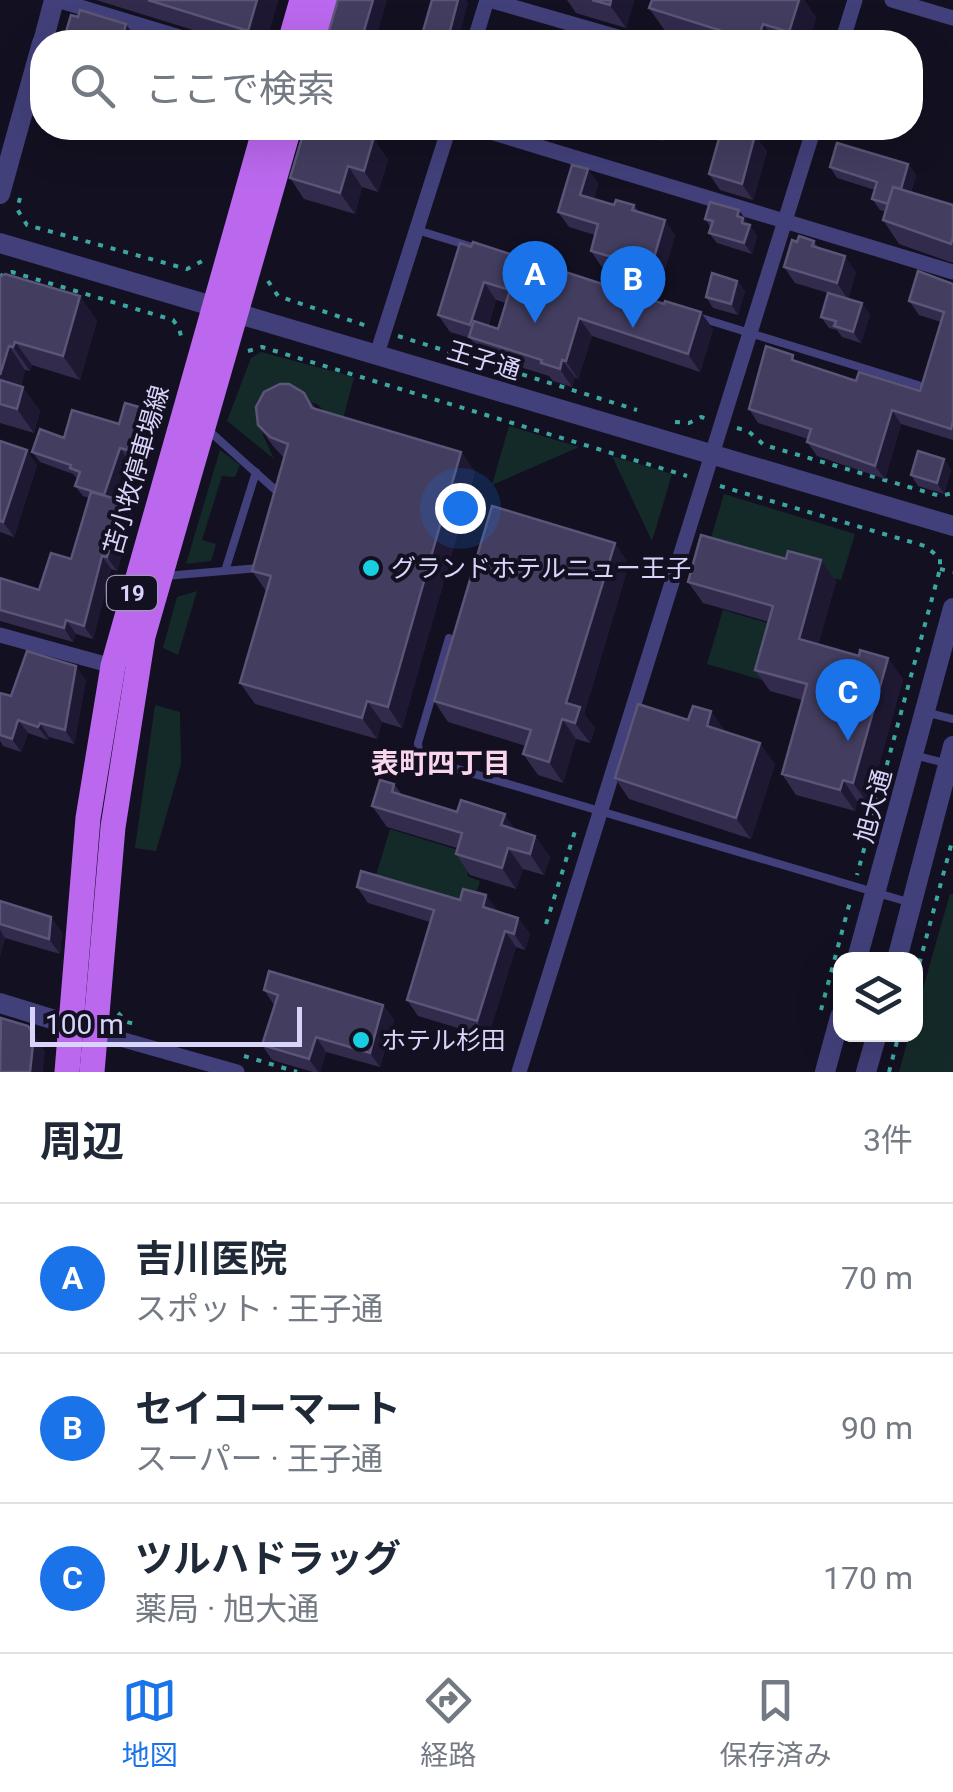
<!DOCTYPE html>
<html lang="ja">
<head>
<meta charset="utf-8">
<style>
	body { margin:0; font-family:Roboto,"Noto Sans JP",sans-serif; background:#f2f2f3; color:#1f2937 }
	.controls { position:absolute; right:30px; bottom:30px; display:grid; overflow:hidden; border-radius:20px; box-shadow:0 10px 40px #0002 }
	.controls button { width:90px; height:90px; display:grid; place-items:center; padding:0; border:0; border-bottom:2px solid #e0e1e3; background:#fff; color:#1f2937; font:50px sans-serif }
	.scale { position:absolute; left:30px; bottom:25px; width:272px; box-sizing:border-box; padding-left:10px; border:5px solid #d8d4fa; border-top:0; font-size:28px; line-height:35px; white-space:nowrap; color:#d8d4fa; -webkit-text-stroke:8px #131021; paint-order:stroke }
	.you { position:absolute; left:460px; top:508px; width:35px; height:35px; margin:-25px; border:8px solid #fff; border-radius:50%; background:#1a73e8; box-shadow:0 0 0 15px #1a73e833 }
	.badge { display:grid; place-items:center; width:65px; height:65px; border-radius:50%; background:#1a73e8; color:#fff; font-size:32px; font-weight:700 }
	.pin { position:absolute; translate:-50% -82px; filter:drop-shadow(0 2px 5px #0008) }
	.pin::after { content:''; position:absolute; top:52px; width:35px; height:30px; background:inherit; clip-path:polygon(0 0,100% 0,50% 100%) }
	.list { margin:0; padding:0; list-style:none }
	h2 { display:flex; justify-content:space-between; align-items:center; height:130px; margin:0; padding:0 40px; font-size:42px }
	h2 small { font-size:32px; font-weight:400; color:#747a83 }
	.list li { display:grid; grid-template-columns:65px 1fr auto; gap:30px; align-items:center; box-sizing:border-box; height:150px; padding:0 40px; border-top:2px solid #e0e1e3 }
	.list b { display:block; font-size:38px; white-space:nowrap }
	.list p { margin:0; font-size:32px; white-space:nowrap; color:#747a83 }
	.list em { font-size:32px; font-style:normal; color:#747a83 }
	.icon { flex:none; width:55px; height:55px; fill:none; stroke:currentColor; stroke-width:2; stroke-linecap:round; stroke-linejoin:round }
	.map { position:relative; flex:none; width:953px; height:1072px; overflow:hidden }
	.search { position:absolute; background:#fff; box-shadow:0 10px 40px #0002; left:30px; right:30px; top:30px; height:110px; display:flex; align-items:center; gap:25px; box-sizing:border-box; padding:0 35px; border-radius:40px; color:#747a83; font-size:38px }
	.sheet { height:580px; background:#fff }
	nav { display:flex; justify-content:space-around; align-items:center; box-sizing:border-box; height:140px; border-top:2px solid #e0e1e3; background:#fff; font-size:28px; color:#747a83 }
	nav a { display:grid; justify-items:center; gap:5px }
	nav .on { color:#1a73e8 }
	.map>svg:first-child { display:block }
	.grass { fill:#142a29 }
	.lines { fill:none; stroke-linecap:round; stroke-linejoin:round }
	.path { stroke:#3ca7a0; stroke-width:4; stroke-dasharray:5 8; stroke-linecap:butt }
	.service { stroke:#42407a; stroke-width:8 }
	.minor { stroke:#42407a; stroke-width:15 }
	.tertiary { stroke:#42407a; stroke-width:20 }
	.primary { stroke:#bb68ee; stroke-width:25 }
	.wall { fill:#322b4c; fill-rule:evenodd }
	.shaded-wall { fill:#1e1833 }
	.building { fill:#433d5f; stroke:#5b5577; stroke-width:2.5 }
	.poi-dot { fill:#1acee1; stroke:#131021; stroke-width:4 }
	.labels { text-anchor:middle; stroke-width:8; stroke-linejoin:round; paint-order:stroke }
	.shield { fill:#131021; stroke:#9d99b9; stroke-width:2.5 }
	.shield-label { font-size:22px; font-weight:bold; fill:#d8d4fa }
	.street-label { font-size:25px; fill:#d8d4fa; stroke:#131021 }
	.poi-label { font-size:25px; fill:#d8d4fa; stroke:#131021; text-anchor:start }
	.neighbourhood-label { font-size:28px; font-weight:bold; fill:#fad6ed; stroke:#131021 }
</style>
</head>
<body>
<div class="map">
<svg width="953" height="1072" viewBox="0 0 953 1072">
	<rect width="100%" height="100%" fill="#131021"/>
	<g class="grass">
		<path d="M261,352L354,377L341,427L317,404L300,399L265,422L263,435L274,459L227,421L251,358Z"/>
		<path d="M509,426L579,447L492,485Z"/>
		<path d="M220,450L240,465L235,477L222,476L202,540L216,544L211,561L186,564Z"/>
		<path d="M612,456L672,474L652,541Z"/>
		<path d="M724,494L855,534L841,580L708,548Z"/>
		<path d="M197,591L178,655L163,648L177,597Z"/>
		<path d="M723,610L778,626L762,680L707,664Z"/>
		<path d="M155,705L180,712L181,764L156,851L135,848Z"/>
		<path d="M390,829L474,855L467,876L480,881L469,915L375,879Z"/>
		<path d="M950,894H953V1072H899L909,1035L916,1034V1013Z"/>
	</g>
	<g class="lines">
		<g class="path">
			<path d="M20,198L17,209L27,225L187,269L204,260"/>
			<path d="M0,278L3,274L12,272L173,320L179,328L182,340"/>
			<path d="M268,281L278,296L370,327"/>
			<path d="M398,336L637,410"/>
			<path d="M248,351L262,347L687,476"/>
			<path d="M675,422L689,423L701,417L709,419"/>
			<path d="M737,428L748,431L764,445L940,496L953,493"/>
			<path d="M720,486L925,546L940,558V569L857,875"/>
			<path d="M940,569L953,572"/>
			<path d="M546,924L576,828"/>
			<path d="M916,976L953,838"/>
			<path d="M821,1010L851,898"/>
			<path d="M118,1013L127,1022L139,1025"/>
			<path d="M244,1056L297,1072"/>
			<path d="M889,1072L899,1034"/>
		</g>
		<g class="service">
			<path d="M417,230L479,249"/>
			<path d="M698,317L918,385"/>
			<path d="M207,429L282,496"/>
			<path d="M225,571L256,472"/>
			<path d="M165,576L260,568"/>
			<path d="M449,638L418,743L419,753L427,760L908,902"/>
			<path d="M925,712L953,719"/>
			<path d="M914,755L949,764"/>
		</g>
		<g class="minor">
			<path d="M57,0L196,42"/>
			<path d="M489,0L635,42"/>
			<path d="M892,0L953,18"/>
			<path d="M474,42L487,0"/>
			<path d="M842,42L855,0"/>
			<path d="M477,128L953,272"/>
			<path d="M377,354L449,128"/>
			<path d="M0,635L116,667"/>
			<path d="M92,1031L237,1072"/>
			<path d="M519,1072L814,128"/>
		</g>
		<g class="tertiary">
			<path d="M43,42L54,0"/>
			<path d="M0,194L42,43"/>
			<path d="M0,243L953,526"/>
			<path d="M857,959L953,608"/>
			<path d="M897,959L953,746"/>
			<path d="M0,1003L71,1025"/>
			<path d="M825,1072L840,1017"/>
			<path d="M866,1072L877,1034"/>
		</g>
		<g class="primary">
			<path d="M290,42L302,0"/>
			<path d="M314,42L326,0"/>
			<path d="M67,1072L88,818L113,666L265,128"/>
			<path d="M92,1072L113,827L143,636L289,128"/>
		</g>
	</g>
	<g class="wall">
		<path d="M96,0H278L266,42H232Z"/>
		<path d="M567,0H634L626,28L576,13Z"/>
		<path d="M652,0H804L816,18L809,42H701L665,31L649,8Z"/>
		<path d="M380,128L376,143L388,160L378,192L362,187L355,214L304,199L290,178Z"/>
		<path d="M547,128H575L573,135Z"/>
		<path d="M619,128H667L663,141Z"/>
		<path d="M748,128L767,151L753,200L720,190L709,174Z"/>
		<path d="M908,164L916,175L911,192L953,205V263L899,244L883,220L886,212L880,210L872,199L875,190L837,178L830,167Z"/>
		<path d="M588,169L598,184L594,199L614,205H634L639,212L675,235L661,283L601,266L591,251L595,235L569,227L558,212Z"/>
		<path d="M739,210L757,236L752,254L717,243L709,233L711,228L705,219Z"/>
		<path d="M814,241L819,249L856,272L848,299L870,314L861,343L842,337L837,330L829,328L821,317L828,293L795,283L784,267L797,242Z"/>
		<path d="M460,243L713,329L700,372L592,336L578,379L575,377L572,387L553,381L549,376L481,355L470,338L450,332L438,315ZM496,300L506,303L498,329L488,326Z"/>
		<path d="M0,277L97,320L80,380L32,365L30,371L25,370L21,386L40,411L34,433L0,423Z"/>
		<path d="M737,281L745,291L738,315L713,308L706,297Z"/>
		<path d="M953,284V440L901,424L885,479L817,456L807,442L808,439L758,423L749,409L798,362L856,381L920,391L941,322L919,315L909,301Z"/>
		<path d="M304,393L316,409L461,452L475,472L402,728L382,722L377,739L255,704L240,683L266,591L252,571L284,458L273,446L258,425Z"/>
		<path d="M150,410L157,421L146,464L127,458L114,498L133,515L117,571L111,569L93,639L76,634L73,642L0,621V578L39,590L71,559L89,498L83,496L75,486L78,479L73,474L40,462L32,452L64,438L119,424Z"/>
		<path d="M0,441L37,465L14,537L0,532Z"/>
		<path d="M944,459L951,470L944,494L918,486L911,475Z"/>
		<path d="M786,559L821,560L836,581L818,645L903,679L868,804L857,801L855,811L796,795L782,774L802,700L770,691L755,670L769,622L703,603L688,582Z"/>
		<path d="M629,564L584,714L595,728L590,743L576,739L563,783L538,775L523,754L526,746L448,722L434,701Z"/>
		<path d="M86,680L74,744L49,737L48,740L28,733L21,752L3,746L0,741V693L11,696Z"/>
		<path d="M726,732L775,764L751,839L629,799L615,778Z"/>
		<path d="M394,784L402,795L535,836L550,857L544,875L523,869L516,889L470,875L456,854L457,848L387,827L372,806Z"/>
		<path d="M357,887L498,912L518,918L530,934L525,950L516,947L488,1037L418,1016L407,1000L430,922L368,903Z"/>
		<path d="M0,901L51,917L62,933L60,954L5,938L0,956Z"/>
		<path d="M264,990L383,1005L394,1020L380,1067L326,1052L320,1072H313L272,1060L262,1045L274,1005Z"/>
	</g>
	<g class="shaded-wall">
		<path d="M257,0H278L266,42H256L248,31Z"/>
		<path d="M373,0H387L375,42H362Z"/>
		<path d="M458,0H466L468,3L458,42H447Z"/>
		<path d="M611,0H634L626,28L610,5Z"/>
		<path d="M788,0H804L816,18L809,42H797L789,32Z"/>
		<path d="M126,24L134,35L132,42H121Z"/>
		<path d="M763,24L776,42H757Z"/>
		<path d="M359,128H380L376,143L388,160L378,192L364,171L357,135Z"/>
		<path d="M654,128H667L663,141Z"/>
		<path d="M744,128H748L767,151L753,200L742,184Z"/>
		<path d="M908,164L916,175L903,217L895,206Z"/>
		<path d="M348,166L362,187L355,214L340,193Z"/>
		<path d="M588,169L598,184L591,210L580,195Z"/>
		<path d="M739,210L757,236L752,254L744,243L737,216Z"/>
		<path d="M665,220L675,235L661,283L651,268Z"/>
		<path d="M845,256L856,272L848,299L837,283Z"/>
		<path d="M737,281L745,291L738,315L731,304Z"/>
		<path d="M484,282L496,300L482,342L470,325Z"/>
		<path d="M80,296L97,320L80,380L63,356Z"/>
		<path d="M862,303L870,314L861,343L853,332Z"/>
		<path d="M701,312L713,329L700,372L688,354Z"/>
		<path d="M579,318L592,336L578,379L566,361Z"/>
		<path d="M15,342L32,365L30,371L13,347Z"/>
		<path d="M9,346L25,370L16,404L0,382V375Z"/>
		<path d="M562,360L575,377L572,387L560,369Z"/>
		<path d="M23,387L40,411L34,433L17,409Z"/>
		<path d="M150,410L157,421L146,464L138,453Z"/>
		<path d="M892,410L901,424L885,479L875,466Z"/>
		<path d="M120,448L127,458L112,506L104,495Z"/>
		<path d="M27,450L37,465L14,537L3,522Z"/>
		<path d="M461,452L475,472L402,728L388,707Z"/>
		<path d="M944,459L951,470L944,494L937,483Z"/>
		<path d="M124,501L133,515L117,571L107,557Z"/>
		<path d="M615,543L629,564L584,714L595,728L590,743L575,723L566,703Z"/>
		<path d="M102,556L111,569L93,639L84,626Z"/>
		<path d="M821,560L836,581L814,660L799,639Z"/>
		<path d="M66,620L76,634L73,642L64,628Z"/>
		<path d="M888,658L903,679L868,804L853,783Z"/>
		<path d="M76,666L86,680L74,744L65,730Z"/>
		<path d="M367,701L382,722L377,739L362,718Z"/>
		<path d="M711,711L726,732L707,726Z"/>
		<path d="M562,719L576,739L563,783L549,762Z"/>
		<path d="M18,720L28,733L21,752L12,739Z"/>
		<path d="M40,723L49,737L48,740L38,727Z"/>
		<path d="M760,743L775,764L751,839L736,818Z"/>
		<path d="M843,780L857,801L855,811L840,790Z"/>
		<path d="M505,814L519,835L501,825Z"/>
		<path d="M535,836L550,857L544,875L530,854Z"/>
		<path d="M508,848L523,869L516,889L502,868Z"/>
		<path d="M486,895L498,911L483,907Z"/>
		<path d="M51,917L62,933L60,954L49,939Z"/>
		<path d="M518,918L530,934L525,950L514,934Z"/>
		<path d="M0,930L5,938L0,956Z"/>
		<path d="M505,931L516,947L488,1037L477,1021Z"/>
		<path d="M383,1005L394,1020L380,1067L370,1053Z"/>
		<path d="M28,1026L45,1051L43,1072H30Z"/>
		<path d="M316,1037L326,1052L320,1072H318L309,1059Z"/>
	</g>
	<g class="building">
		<path d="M148,0H257L248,31Z"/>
		<path d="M338,0H373L361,41L365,42H326Z"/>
		<path d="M432,0H458L447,42H420Z"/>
		<path d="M592,0H611L610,5Z"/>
		<path d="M652,0H799L789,32L763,24L757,42L649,8Z"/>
		<path d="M80,10L126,24L121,42H63L71,15L78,17Z"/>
		<path d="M595,31L615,37L614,42H592Z"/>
		<path d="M305,128H359L357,135L373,140L364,171L348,166L340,193L290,178Z"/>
		<path d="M722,128H744L743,132L755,135L742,184L709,174Z"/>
		<path d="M837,143L908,164L901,189L893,187L888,204L872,199L877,182L830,167Z"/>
		<path d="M572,165L588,169L580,195L614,205L616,200L634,205L632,210L665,220L651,268L591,251L598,224L558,212Z"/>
		<path d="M893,187L953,205V238L951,244L883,220Z"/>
		<path d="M710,202L739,210L737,216L743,218L742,223L750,225L744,243L709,233L713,221L705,219Z"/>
		<path d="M799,236L814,241L812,246L845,256L837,283L784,267L792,240L797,242Z"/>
		<path d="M473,242L664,304L665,301L701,312L688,354L579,318L566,361L562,360L560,369L541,363L542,360L469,337L474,321L498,329L510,290L484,282L470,325L438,315L460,243L471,247Z"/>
		<path d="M918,271L953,284V421L951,429L892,410L875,466L807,442L811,429L749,409L766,346L793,355L792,360L856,381L859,372L920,391L944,312L909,301Z"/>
		<path d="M712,273L737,281L731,304L706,297Z"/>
		<path d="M5,274L80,296L63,356L15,342L13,347L9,346L0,375V277Z"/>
		<path d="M828,293L862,303L853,332L834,326L836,321L821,317Z"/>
		<path d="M0,380L23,387L17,409L0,404Z"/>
		<path d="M280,384H289L304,393L312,408L461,452L388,707L367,701L362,718L240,683L271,576L252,571L288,444L270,437L258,425L256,407L264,392Z"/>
		<path d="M125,403L150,410L138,453L120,448L104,495L75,486L80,472L70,468L71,465L32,452L40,429L64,438L72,410L119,424Z"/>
		<path d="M0,441L27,450L3,522L0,521Z"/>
		<path d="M918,451L944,459L937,483L911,475Z"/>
		<path d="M91,492L124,501L107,557L102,556L84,626L66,620L64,628L0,610V578L39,590L51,553L71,559Z"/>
		<path d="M492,506L615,543L566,703L580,707L575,723L562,719L549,762L523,754L531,730L434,701Z"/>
		<path d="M701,535L786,559L788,551L821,560L799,639L859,656L860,650L888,658L853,783L843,780L840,790L782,774L807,684L755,670L773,606L688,582Z"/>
		<path d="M27,651L76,666L65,730L40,723L38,727L18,720L12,739L0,735V693L11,696Z"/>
		<path d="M638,704L688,720L693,706L711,711L707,726L760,743L736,818L615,778Z"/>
		<path d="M380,780L394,784L392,792L457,812L461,800L505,814L501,825L535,836L530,854L508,848L502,868L456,854L462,833L372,806Z"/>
		<path d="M361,871L460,900L463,889L486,895L483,907L518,918L514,934L505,931L477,1021L407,1000L434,910L357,887Z"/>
		<path d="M0,901L51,917L49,939L0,924Z"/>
		<path d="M269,971L383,1005L370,1053L316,1037L309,1059L262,1045L278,995L264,990Z"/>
		<path d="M1,1018L28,1026L34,1035L30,1072H0Z"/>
	</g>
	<g class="poi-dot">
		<circle cx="371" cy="568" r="10"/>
		<circle cx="361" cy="1040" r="10"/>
	</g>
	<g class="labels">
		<rect class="shield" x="107" y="576" width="50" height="34" rx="8"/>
		<g class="shield-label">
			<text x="132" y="601">19</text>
		</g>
		<g class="street-label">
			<text transform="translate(484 360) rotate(17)" y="9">王子通</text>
			<text transform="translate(136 470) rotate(-74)" y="9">苫小牧停車場線</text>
			<text transform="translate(873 806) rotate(-75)" y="9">旭大通</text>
		</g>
		<g class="poi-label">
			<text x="391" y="577">グランドホテルニュー王子</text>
			<text x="381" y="1049">ホテル杉田</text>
		</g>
		<g class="neighbourhood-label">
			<text x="441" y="773">表町四丁目</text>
		</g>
	</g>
</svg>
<div class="controls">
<button><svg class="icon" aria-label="layers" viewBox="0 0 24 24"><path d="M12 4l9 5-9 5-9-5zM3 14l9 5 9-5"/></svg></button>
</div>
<div class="scale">100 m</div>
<div class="you"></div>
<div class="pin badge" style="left:535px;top:323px">A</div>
<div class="pin badge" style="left:633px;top:328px">B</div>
<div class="pin badge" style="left:848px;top:741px">C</div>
<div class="search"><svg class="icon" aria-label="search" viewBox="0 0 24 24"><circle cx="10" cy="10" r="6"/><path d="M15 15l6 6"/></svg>ここで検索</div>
</div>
<section class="sheet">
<h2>周辺<small>3件</small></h2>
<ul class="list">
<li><span class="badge">A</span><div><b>吉川医院</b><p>スポット · 王子通</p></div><em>70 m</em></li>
<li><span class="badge">B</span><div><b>セイコーマート</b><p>スーパー · 王子通</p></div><em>90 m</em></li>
<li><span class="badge">C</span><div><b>ツルハドラッグ</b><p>薬局 · 旭大通</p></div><em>170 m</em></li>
</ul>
</section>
<nav>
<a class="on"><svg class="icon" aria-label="map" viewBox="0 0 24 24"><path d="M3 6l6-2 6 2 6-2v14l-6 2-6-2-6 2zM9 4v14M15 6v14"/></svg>地図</a>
<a><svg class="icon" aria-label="directions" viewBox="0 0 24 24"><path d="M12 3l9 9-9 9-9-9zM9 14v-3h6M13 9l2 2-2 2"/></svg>経路</a>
<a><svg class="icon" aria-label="saved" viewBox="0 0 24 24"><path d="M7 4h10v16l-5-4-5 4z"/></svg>保存済み</a>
</nav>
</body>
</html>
